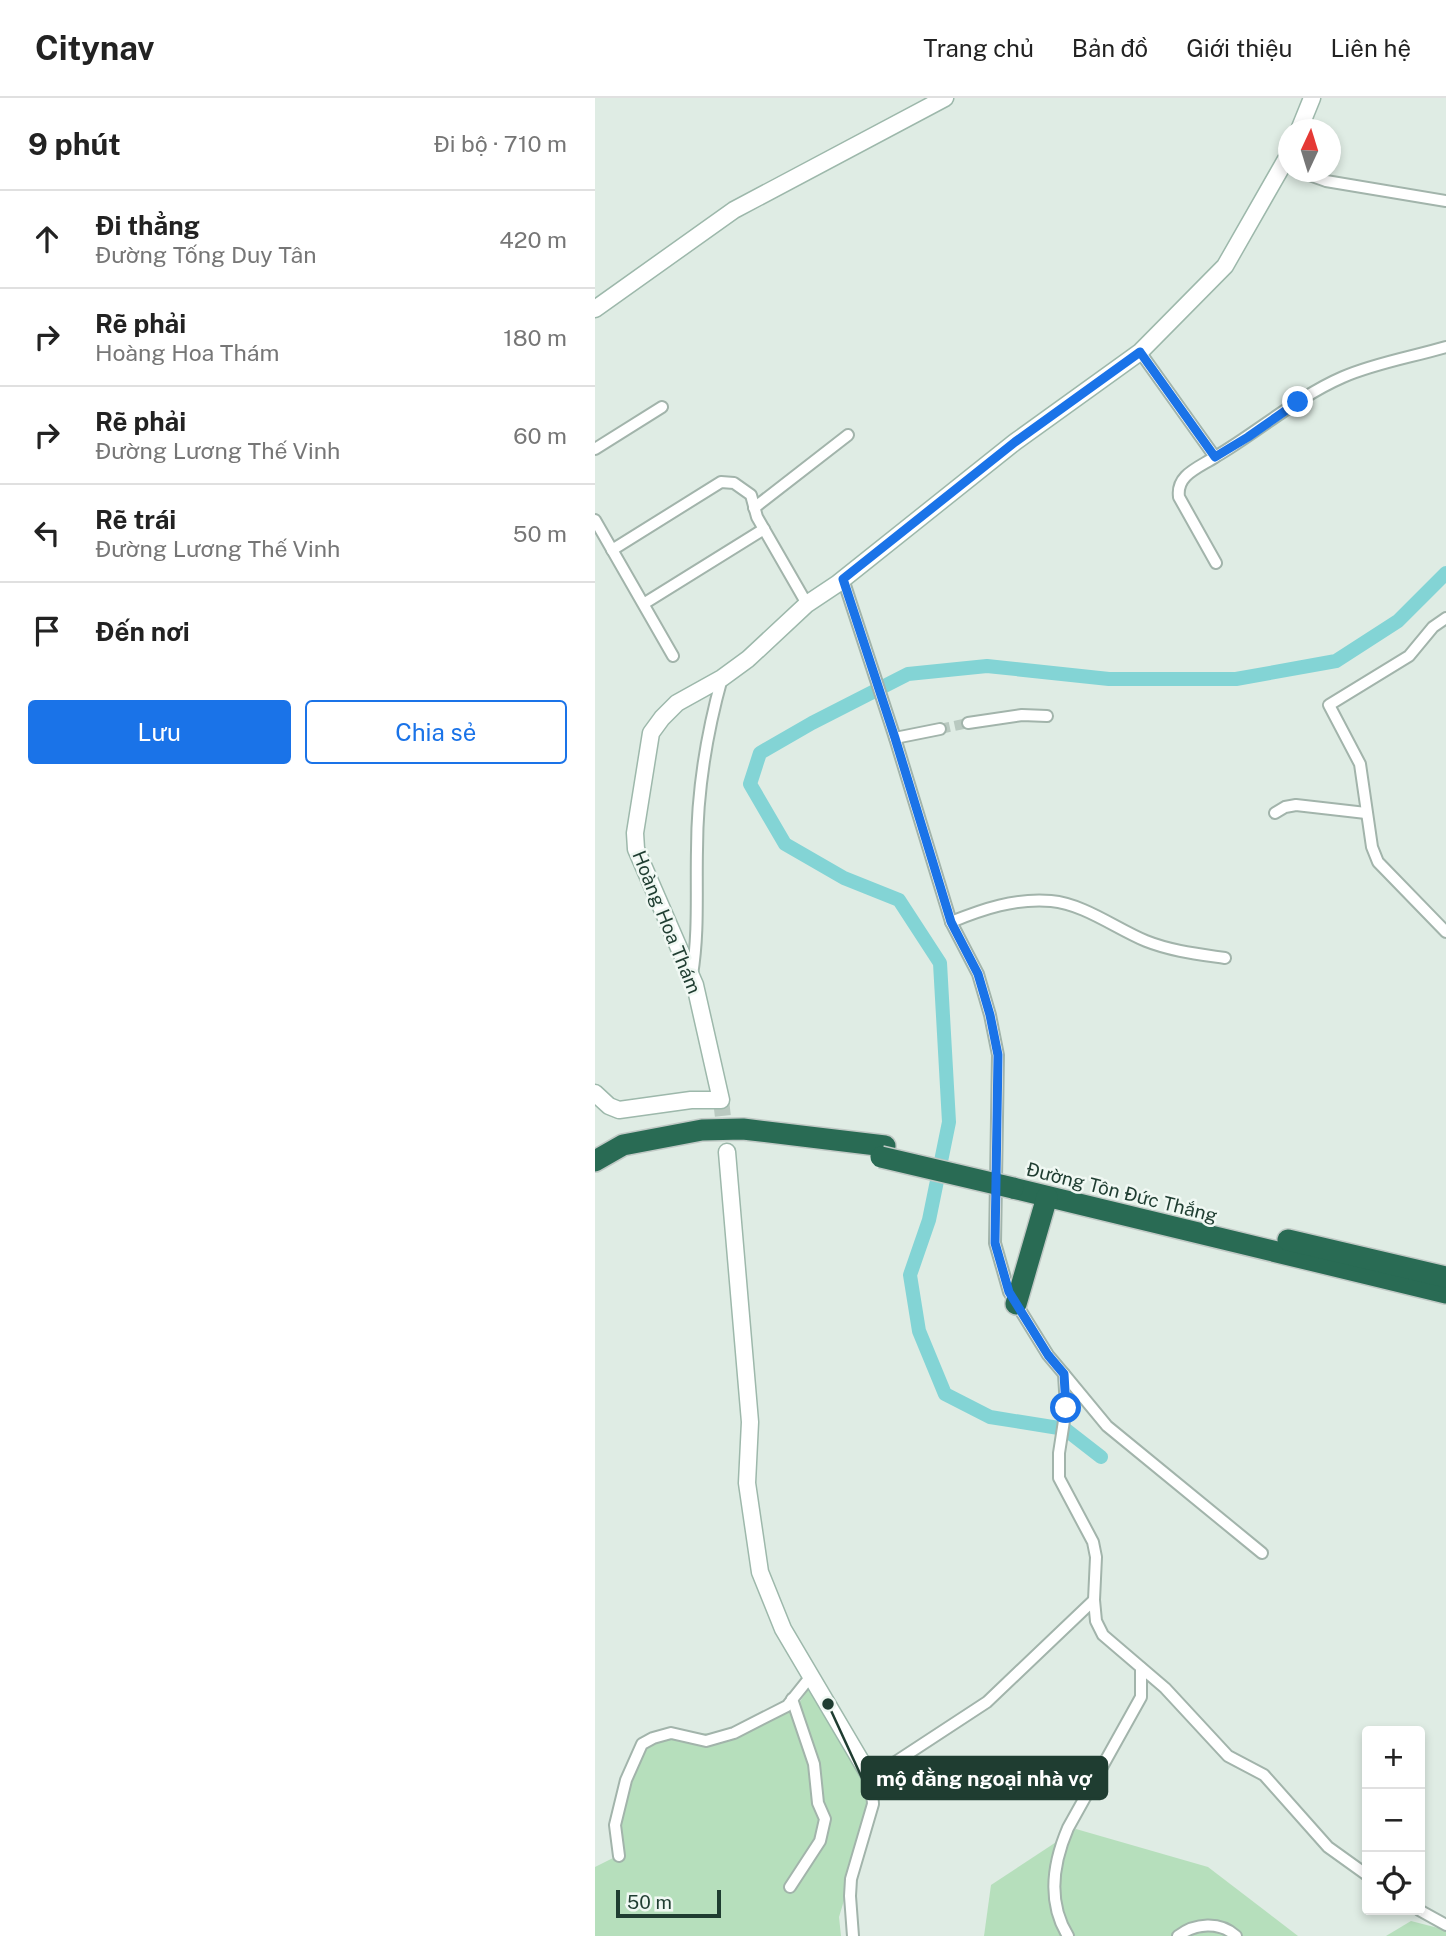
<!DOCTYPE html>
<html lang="vi">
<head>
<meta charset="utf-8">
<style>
	body { margin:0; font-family:"Public Sans",sans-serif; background:#f6f6f6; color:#222 }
	.controls { position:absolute; right:21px; bottom:21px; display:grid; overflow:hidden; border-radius:7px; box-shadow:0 4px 10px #0003 }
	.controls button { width:63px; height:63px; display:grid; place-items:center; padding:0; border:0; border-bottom:2px solid #e0e0e0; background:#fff; color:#222; font:35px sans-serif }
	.compass { position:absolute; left:683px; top:21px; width:63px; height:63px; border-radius:50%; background:#fff; box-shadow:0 4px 10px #0003; rotate:4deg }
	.scale { position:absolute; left:21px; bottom:18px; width:105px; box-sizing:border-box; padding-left:7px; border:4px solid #1f3d31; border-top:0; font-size:19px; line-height:24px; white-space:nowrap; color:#1f3d31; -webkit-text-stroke:5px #f0f8f3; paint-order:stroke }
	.stop { position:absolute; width:21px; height:21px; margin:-16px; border:5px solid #1a73e8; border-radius:50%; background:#fff }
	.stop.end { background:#1a73e8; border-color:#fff; box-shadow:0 2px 7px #0008 }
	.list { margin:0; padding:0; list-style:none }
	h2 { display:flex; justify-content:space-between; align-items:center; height:91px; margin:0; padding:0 28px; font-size:30px }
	h2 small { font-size:23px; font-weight:400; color:#767676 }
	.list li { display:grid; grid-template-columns:46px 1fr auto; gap:21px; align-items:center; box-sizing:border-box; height:98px; padding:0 28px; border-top:2px solid #e0e0e0 }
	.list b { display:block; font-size:26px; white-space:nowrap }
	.list p { margin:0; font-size:23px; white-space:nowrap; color:#767676 }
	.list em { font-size:23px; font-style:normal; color:#767676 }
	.actions { display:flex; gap:14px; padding:21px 28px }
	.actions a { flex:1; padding:16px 0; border:2px solid #1a73e8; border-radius:7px; text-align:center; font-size:24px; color:#1a73e8 }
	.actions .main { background:#1a73e8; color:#fff }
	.icon { flex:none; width:38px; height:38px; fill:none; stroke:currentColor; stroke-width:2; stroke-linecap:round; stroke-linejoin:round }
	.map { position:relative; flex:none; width:851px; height:1838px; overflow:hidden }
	header { display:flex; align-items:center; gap:42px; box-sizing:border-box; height:98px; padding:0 35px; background:#fff; border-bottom:2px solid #e0e0e0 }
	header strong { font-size:33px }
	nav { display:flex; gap:38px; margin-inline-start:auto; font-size:24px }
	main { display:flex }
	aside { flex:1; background:#fff }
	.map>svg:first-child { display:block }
	.green { fill:#b6dfbc }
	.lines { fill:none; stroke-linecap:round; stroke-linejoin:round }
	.canal { stroke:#83d4d5; stroke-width:14 }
	.street-tunnel { stroke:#b9c9c0; stroke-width:10; stroke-dasharray:10 5; stroke-linecap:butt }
	.secondary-tunnel { stroke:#b9c9c0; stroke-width:16; stroke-dasharray:16 8; stroke-linecap:butt }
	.street-casing { stroke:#a2b4ab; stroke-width:14 }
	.secondary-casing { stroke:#9db8ab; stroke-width:19 }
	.highway-casing { stroke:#c0c9c5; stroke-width:24 }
	.street { stroke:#fff; stroke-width:10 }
	.secondary { stroke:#fff; stroke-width:16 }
	.highway { stroke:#296b54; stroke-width:21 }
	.highway-bridge-casing { stroke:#c0c9c5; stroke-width:24; stroke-linecap:butt }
	.highway-bridge { stroke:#296b54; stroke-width:21 }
	.route { stroke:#1a73e8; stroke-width:9 }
	.labels { text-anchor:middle; stroke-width:5; stroke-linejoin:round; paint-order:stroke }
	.street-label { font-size:19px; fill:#1f3d31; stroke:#f0f8f3 }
	.leader { fill:none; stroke:#1f3d31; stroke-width:2.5 }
	.callout-dot { fill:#1f3d31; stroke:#f0f8f3; stroke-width:2.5 }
	.callout { fill:#1f3d31; stroke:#1f3d31; stroke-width:2.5 }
	.callout-label { font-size:21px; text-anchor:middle; font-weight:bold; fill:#fff }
</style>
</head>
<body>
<header>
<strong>Citynav</strong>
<nav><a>Trang chủ</a><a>Bản đồ</a><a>Giới thiệu</a><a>Liên hệ</a></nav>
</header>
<main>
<aside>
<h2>9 phút<small>Đi bộ · 710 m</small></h2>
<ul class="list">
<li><svg class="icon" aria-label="ahead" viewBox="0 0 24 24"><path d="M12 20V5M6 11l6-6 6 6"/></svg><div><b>Đi thẳng</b><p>Đường Tống Duy Tân</p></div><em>420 m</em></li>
<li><svg class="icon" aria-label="right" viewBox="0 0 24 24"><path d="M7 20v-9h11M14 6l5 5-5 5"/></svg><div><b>Rẽ phải</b><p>Hoàng Hoa Thám</p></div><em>180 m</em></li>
<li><svg class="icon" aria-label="right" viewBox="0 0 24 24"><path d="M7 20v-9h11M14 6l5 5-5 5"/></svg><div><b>Rẽ phải</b><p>Đường Lương Thế Vinh</p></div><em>60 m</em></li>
<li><svg class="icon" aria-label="left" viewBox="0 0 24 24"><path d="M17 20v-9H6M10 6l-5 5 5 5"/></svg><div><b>Rẽ trái</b><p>Đường Lương Thế Vinh</p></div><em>50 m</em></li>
<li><svg class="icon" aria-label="arrive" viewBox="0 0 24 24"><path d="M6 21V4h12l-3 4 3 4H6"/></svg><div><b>Đến nơi</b></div></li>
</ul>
<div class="actions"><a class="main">Lưu</a><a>Chia sẻ</a></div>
</aside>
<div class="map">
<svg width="851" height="1838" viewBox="0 0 851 1838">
	<rect width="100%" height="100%" fill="#dfece4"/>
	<g class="green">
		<path d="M219,1583L276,1680L271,1730L244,1819L246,1838H0V1769L24,1757L29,1688L47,1646L85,1636L139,1635L192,1608L200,1611Z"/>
		<path d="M481,1731L613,1769L703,1838H389L396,1787Z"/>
		<path d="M816,1823L851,1832V1838H791Z"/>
	</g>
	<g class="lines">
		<path class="canal" d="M506,1359L470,1331L395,1319L350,1296L324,1233L315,1177L334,1122L354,1024L345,865L304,802L249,780L190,746L155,686L165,655L217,625L313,576L392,568L514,581H641L741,563L803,523L851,475"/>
		<path class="street-tunnel" d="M345,631L373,625"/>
		<path class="secondary-tunnel" d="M126,1002L132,1054"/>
		<g class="street-casing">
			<g id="street">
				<path d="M706,74L731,83L851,103"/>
				<path d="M545,254L620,359C663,334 702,299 748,279C780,265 817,259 851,249"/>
				<path d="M0,351L67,309"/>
				<path d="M620,359C603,370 581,377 584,399L621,465"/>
				<path d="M159,410L253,337"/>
				<path d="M0,422L78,558"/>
				<path d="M17,452L126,384L139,385L156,397L162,419L212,506"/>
				<path d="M248,481L300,640L356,824L383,876L395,917L403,957L400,1145L414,1194L453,1257L469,1276L471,1310L464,1355V1380L498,1444L501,1459L499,1502L501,1523L508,1537L570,1590L633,1658L669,1677L733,1749L772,1777"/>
				<path d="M50,505L169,431"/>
				<path d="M851,520L838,529L814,558L734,607L765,666L777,749L783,764L851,834"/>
				<path d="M373,625L427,617L452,618"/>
				<path d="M300,640L345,631"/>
				<path d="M680,715L690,709L701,707L771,715"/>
				<path d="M356,824C388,811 420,800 456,803C489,806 520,830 551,843C576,853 603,856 630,860"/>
				<path d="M97,877C104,834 101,794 102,752C102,696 112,634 127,580"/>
				<path d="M469,1276L512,1328L667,1455"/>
				<path d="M24,1758L20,1727L31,1682L47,1646L58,1640L76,1635L111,1643L139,1635L192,1608L216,1578"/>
				<path d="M195,1789L225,1743L230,1721L223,1705L219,1666L197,1601"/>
				<path d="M824,1812L851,1827"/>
				<path d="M258,1838L255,1798L256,1781L278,1706L276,1680L392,1604L499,1502"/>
				<path d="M473,1838C452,1804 458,1765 473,1730L546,1599V1570"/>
				<path d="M583,1838C600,1825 625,1823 641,1838"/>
			</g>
		</g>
		<g class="secondary-casing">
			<g id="secondary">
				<path d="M704,32L717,0"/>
				<path d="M0,211L139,112L350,0"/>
				<path d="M0,995L14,1008L24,1012L96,1002H126L100,887L41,751L40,735L56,635L67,620L82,605L127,580L153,561L212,506L242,486L420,344L545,254L630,168L694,56"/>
				<path d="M132,1054L155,1324L152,1385L165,1474L188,1531L276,1680"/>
			</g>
		</g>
		<g class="highway-casing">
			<g id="highway">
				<path d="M0,1063L28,1047L107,1032L148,1031L290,1048"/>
				<path d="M418,1090L851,1195"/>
				<path d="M693,1142L851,1179"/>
				<path d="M421,1206L452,1099"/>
			</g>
		</g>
		<use href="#street" class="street"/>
		<use href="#secondary" class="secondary"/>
		<use href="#highway" class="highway"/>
		<g class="highway-bridge-casing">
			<path id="highway-bridge" d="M286,1059L418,1090"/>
		</g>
		<use href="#highway-bridge" class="highway-bridge"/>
	</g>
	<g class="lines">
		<path class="route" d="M471,1310L469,1276L453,1257L414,1194L400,1145L403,957L395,917L383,876L356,824L300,640L248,481L420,344L545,254L620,359L653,339L703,304"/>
	</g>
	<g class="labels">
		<g class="street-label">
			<text transform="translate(72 824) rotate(68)" y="7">Hoàng Hoa Thám</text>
			<text transform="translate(527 1094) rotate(14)" y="7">Đường Tôn Đức Thắng</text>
		</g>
	</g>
	<path class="leader" d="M233 1606L267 1680"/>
	<circle class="callout-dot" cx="233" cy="1606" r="7"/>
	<rect class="callout" x="267" y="1659" width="245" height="42" rx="7"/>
	<g class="callout-label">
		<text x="389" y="1688">mộ đằng ngoại nhà vợ</text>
	</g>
</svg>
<div class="controls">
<button>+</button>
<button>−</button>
<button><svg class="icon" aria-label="locate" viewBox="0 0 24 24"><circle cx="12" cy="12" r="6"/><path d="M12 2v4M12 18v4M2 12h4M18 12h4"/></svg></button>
</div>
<svg class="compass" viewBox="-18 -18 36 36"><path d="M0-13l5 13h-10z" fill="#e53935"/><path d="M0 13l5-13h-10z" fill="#767676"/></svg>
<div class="scale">50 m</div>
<div class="stop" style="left:471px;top:1310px"></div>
<div class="stop end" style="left:703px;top:304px"></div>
</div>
</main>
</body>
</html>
